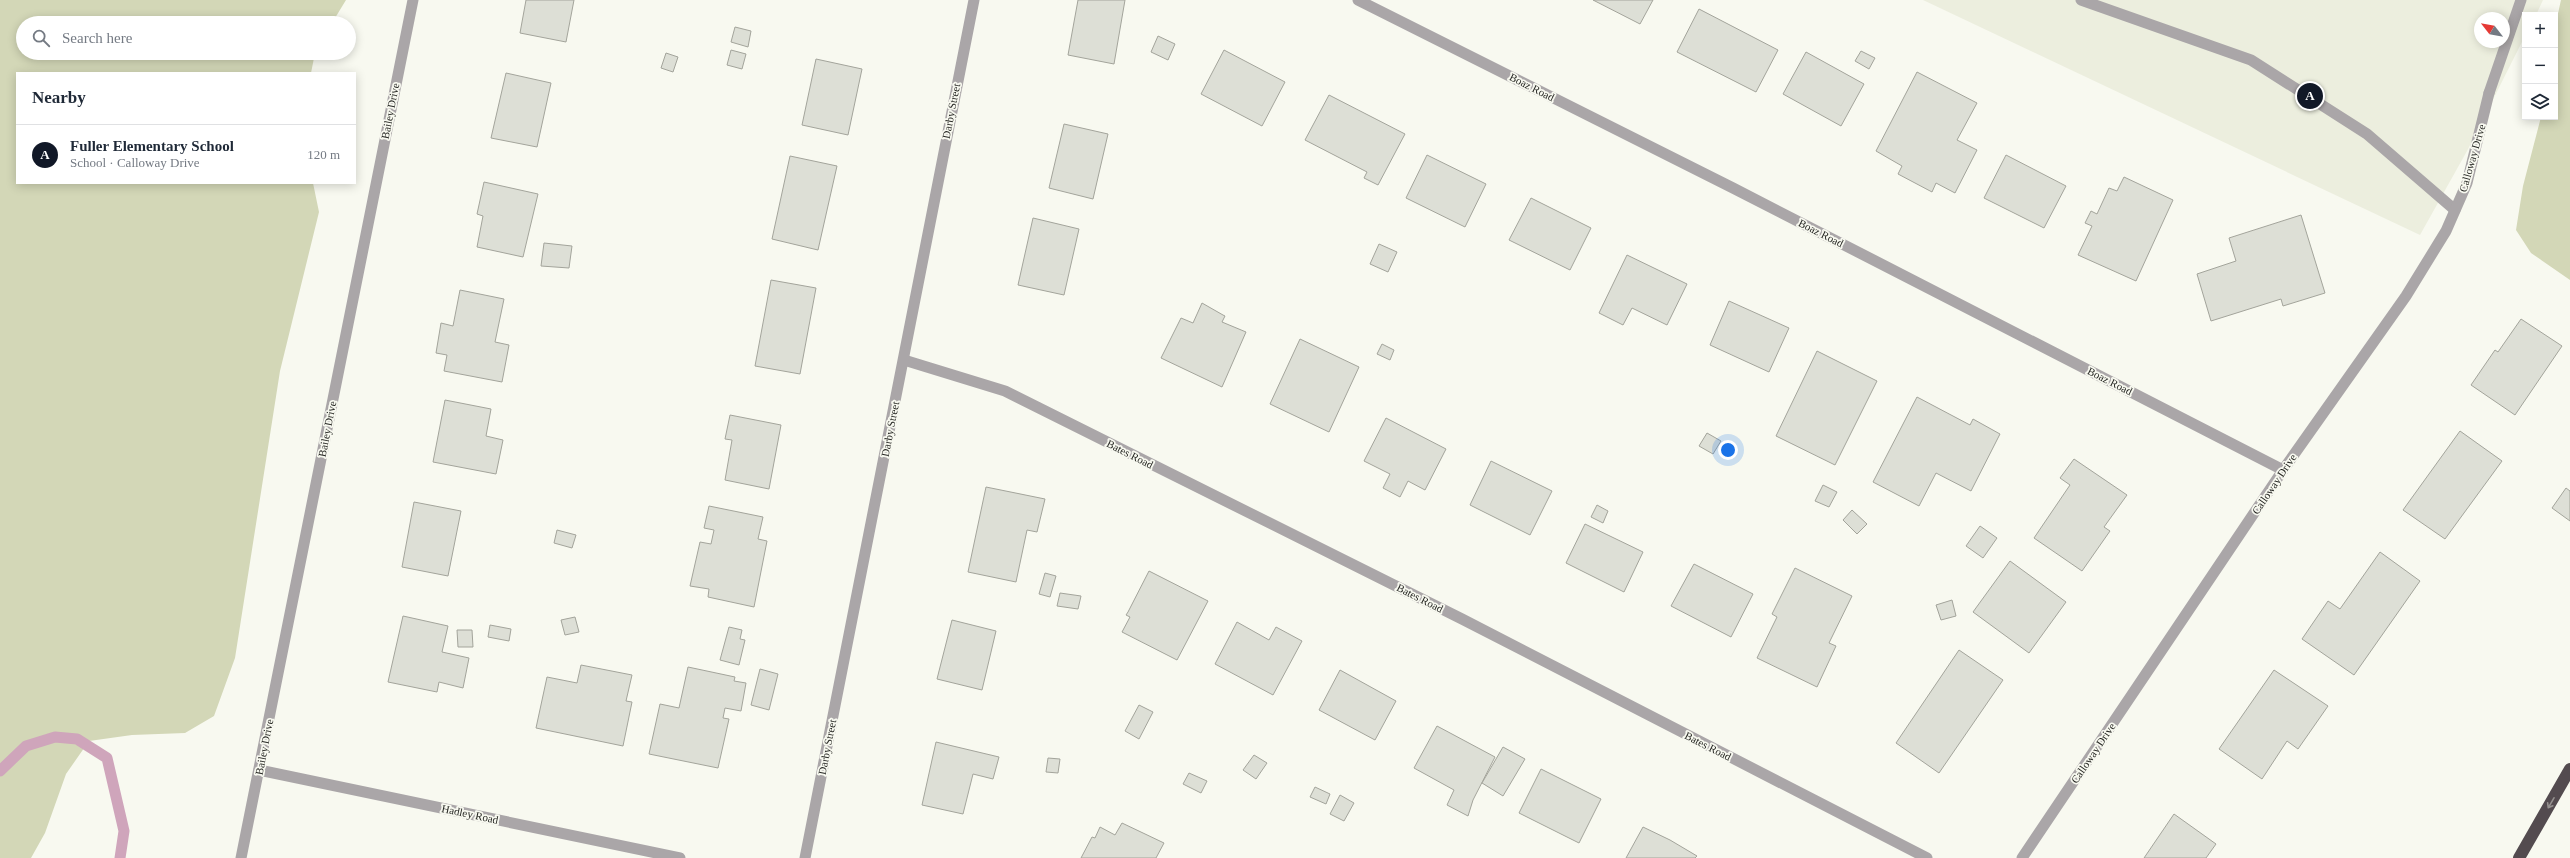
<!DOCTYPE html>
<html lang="en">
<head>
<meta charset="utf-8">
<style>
	body { margin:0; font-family:Georgia,serif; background:#f6f6f7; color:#1f2937 }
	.controls { position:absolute; right:12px; top:12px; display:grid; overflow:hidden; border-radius:0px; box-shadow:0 2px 10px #0003 }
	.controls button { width:36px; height:36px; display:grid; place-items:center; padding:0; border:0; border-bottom:1px solid #e0e1e3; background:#fff; color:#1f2937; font:20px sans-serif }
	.compass { position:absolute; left:2474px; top:12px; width:36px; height:36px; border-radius:50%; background:#fff; box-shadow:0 2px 10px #0003; rotate:301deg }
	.you { position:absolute; left:1728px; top:450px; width:14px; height:14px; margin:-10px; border:3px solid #fff; border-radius:50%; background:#1a73e8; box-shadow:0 0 0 6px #1a73e833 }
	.badge { display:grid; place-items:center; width:26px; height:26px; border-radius:50%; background:#111827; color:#fff; font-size:13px; font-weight:700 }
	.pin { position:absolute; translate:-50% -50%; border:2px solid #fff; box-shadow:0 1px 4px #0006 }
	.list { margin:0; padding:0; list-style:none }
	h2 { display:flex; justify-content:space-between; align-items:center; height:52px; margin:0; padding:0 16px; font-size:17px }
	h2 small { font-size:13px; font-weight:400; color:#747a83 }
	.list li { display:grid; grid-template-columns:26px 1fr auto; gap:12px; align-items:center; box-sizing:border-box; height:60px; padding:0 16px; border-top:1px solid #e0e1e3 }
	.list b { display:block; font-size:15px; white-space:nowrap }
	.list p { margin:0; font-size:13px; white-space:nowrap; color:#747a83 }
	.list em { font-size:13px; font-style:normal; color:#747a83 }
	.icon { flex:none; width:22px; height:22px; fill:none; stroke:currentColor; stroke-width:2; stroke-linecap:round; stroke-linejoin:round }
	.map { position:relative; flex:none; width:2570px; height:858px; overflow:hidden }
	.search { position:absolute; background:#fff; box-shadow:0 2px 10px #0003; left:16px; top:16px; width:340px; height:44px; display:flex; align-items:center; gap:10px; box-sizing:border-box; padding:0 14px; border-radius:22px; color:#747a83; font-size:15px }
	.panel { position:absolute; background:#fff; box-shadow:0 2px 10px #0003; left:16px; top:72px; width:340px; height:112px; border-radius:0px }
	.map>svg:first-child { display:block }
	.built { fill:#eceede; fill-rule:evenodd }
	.green { fill:#d3d7b7 }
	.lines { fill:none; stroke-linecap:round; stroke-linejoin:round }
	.stream { stroke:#cfa5bb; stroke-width:11 }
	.building { fill:#dddfd6; stroke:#a3a49b }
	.service { stroke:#aaa6a8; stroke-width:11 }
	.minor { stroke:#aaa6a8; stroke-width:11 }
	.motorway { stroke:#534b4f; stroke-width:12 }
	.oneway { stroke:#95918f }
	.labels { text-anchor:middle; stroke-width:3.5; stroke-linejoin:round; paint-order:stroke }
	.street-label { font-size:11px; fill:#262723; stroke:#f8f9f0 }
</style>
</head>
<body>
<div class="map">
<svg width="2570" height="858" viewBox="0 0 2570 858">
	<rect width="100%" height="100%" fill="#f8f9f0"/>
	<path class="built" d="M1923,0H2543L2536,15H2525V36L2467,151L2420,235ZM2480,18H2504V42H2480Z"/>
	<g class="green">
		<path d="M0,0H346L332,23H23V53H315L311,73H17V183H313L319,212L280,371L235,658L214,716L185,733L132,735L89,741L66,774L45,833L31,858H0Z"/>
		<path d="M2561,0H2570V280L2531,253L2516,230L2523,186L2541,117H2555V27Z"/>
	</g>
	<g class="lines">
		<path class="stream" d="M0,771L26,746L55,737L77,739L107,758L124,831L120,858"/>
	</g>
	<g class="building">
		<path d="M526,0H574L566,42L520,33Z"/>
		<path d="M1078,0H1125L1114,64L1068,55Z"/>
		<path d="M1593,0H1653L1640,24Z"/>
		<path d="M1699,9L1778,50L1756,92L1677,52Z"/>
		<path d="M735,27L751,31L748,47L731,42Z"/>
		<path d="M1158,36L1175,44L1168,60L1151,52Z"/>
		<path d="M731,50L746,54L742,69L727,65Z"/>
		<path d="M1224,50L1285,82L1262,126L1201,94Z"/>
		<path d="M1861,51L1875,58L1869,69L1855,61Z"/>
		<path d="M1806,52L1864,84L1841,126L1783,94Z"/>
		<path d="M666,53L678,57L673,72L661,68Z"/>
		<path d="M816,59L862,69L848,135L802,125Z"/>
		<path d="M1917,72L1977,103L1957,140L1977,150L1955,193L1936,183L1932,192L1898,174L1902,166L1876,151Z"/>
		<path d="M506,73L551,83L537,147L491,138Z"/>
		<path d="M1329,95L1405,134L1378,185L1364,178L1367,172L1305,140Z"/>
		<path d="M1064,124L1108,134L1093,199L1049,188Z"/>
		<path d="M1427,155L1486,184L1465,227L1406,198Z"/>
		<path d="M2006,155L2066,186L2044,228L1984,198Z"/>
		<path d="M790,156L837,166L818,250L772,239Z"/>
		<path d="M2124,177L2173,200L2136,281L2078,255L2092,226L2085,223L2091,211L2097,214L2109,188L2117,191Z"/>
		<path d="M484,182L538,194L523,257L477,247L483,216L477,214Z"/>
		<path d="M1531,198L1591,228L1570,270L1509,240Z"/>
		<path d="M2301,215L2325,293L2283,306L2281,299L2211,321L2197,274L2236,261L2229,238Z"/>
		<path d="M1033,218L1079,229L1064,295L1018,285Z"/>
		<path d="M544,243L572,246L569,268L541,266Z"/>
		<path d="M1379,244L1397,252L1388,272L1370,264Z"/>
		<path d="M1627,255L1687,284L1667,325L1632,308L1623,325L1599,313Z"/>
		<path d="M771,280L816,288L800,374L755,366Z"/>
		<path d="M460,290L504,299L495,342L509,345L502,382L444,371L447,355L436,353L441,323L453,326Z"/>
		<path d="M1729,301L1789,328L1769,372L1710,345Z"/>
		<path d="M1202,303L1223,315L1225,316L1222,322L1246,332L1222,387L1161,358L1181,318L1193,323Z"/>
		<path d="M2521,319L2562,346L2515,415L2471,385L2495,350L2498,352Z"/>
		<path d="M1300,339L1359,367L1329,432L1270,404Z"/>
		<path d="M1382,344L1394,350L1390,360L1377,354Z"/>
		<path d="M1817,351L1877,381L1835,465L1776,436Z"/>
		<path d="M1917,397L1970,425L1973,419L2000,434L1971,491L1936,473L1919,506L1873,482Z"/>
		<path d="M445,400L491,409L486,436L503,440L496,474L433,462Z"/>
		<path d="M730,415L781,425L769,489L725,480L732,440L725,439Z"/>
		<path d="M1386,418L1446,449L1425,490L1408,481L1400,497L1383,488L1390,474L1364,461Z"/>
		<path d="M2460,431L2502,461L2445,539L2403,510Z"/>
		<path d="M1707,433L1721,441L1713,454L1699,446Z"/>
		<path d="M2074,459L2127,495L2104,527L2110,531L2082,571L2034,538L2070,485L2060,478Z"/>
		<path d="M1491,461L1552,491L1530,535L1470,505Z"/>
		<path d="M1823,485L1837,492L1829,507L1815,501Z"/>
		<path d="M986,487L1045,499L1037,532L1027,530L1016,582L968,572Z"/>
		<path d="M2566,488L2570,491V521L2552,508Z"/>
		<path d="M414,502L461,511L448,576L402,567Z"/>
		<path d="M1597,505L1608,511L1603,523L1591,517Z"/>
		<path d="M709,506L763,517L758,539L767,541L754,607L708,597L709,589L690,586L700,542L711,544L714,530L704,528Z"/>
		<path d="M1852,510L1867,524L1857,534L1843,520Z"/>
		<path d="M1585,524L1643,552L1624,592L1566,563Z"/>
		<path d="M1980,526L1997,538L1983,558L1966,546Z"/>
		<path d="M557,530L576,535L572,548L554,543Z"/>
		<path d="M2380,552L2420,581L2354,675L2302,639L2328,601L2340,609Z"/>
		<path d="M2010,561L2066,602L2029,653L1973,612Z"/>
		<path d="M1694,564L1753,594L1731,637L1671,606Z"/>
		<path d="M1795,568L1852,596L1829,643L1836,646L1817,687L1757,658L1777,617L1772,614Z"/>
		<path d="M1149,571L1208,601L1177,660L1122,632L1130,617L1126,615L1128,612Z"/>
		<path d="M1045,573L1056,576L1050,597L1039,594Z"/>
		<path d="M1060,593L1081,596L1078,609L1057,606Z"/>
		<path d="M1952,600L1956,616L1941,620L1936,605Z"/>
		<path d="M403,616L448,626L442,652L469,658L463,688L439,682L437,692L388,682Z"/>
		<path d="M575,617L579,632L565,635L561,620Z"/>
		<path d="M952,620L996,631L982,690L937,679Z"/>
		<path d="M1237,622L1269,640L1276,627L1302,641L1273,695L1215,664Z"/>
		<path d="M490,625L511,629L509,641L488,637Z"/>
		<path d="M729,627L742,630L740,639L745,640L739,665L720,660Z"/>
		<path d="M457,630H472L473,647H458Z"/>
		<path d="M1959,650L2003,680L1939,773L1896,743Z"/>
		<path d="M581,665L632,675L626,701L632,702L623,746L536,728L547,677L577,683Z"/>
		<path d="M688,667L735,677L734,681L746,683L741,711L725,708L723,718L729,719L718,768L649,754L660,704L679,708Z"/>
		<path d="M760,669L778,674L769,710L751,705Z"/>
		<path d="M1340,670L1396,701L1375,740L1319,710Z"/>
		<path d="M2274,670L2328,706L2298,749L2287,741L2262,779L2219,749Z"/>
		<path d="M1139,705L1153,712L1139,739L1125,731Z"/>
		<path d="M1437,726L1495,757L1473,800L1468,816L1447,805L1454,790L1414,768Z"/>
		<path d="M936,742L999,757L993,779L973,774L963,814L922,805Z"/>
		<path d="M1503,747L1525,759L1503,796L1482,783Z"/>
		<path d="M1254,755L1267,763L1256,779L1243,770Z"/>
		<path d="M1048,758L1060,759L1058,773L1046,772Z"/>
		<path d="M1541,769L1601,799L1579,843L1519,813Z"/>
		<path d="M1189,773L1207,781L1201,793L1183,784Z"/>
		<path d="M1315,787L1330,794L1326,804L1310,797Z"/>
		<path d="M1340,795L1354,803L1344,821L1330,814Z"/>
		<path d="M2174,814L2216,844L2206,858H2144Z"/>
		<path d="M1122,823L1164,843L1156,858H1081L1092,837L1095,838L1100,827L1115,835Z"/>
		<path d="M1643,827L1670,840L1697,856L1695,858H1626Z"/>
	</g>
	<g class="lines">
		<g class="service">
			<path d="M2081,0L2251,60L2367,134L2455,210"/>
			<path d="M2489,93L2521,0"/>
		</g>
		<g class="minor">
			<path d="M1358,0L1733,188L2283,470"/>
			<path d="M904,360L1005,391L1462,619L1927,858"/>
			<path d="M259,770L680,858"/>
			<path d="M241,858L413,0"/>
			<path d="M805,858L974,0"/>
			<path d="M2022,858L2283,470L2406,296L2446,231L2467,183L2489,93"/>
		</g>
		<path class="motorway" d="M2519,858L2570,769"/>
	</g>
	<defs><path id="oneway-shaft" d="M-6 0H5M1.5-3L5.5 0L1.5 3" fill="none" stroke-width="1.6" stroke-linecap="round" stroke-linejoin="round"/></defs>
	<use class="oneway" href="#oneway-shaft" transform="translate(2551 803) rotate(120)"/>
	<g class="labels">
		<g class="street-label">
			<text transform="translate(1532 87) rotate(27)" y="4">Boaz Road</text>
			<text transform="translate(390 111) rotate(-79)" y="4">Bailey Drive</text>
			<text transform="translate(951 111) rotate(-79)" y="4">Darby Street</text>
			<text transform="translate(2472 158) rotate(-74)" y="4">Calloway Drive</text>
			<text transform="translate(1821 233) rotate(27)" y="4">Boaz Road</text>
			<text transform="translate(2110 381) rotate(27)" y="4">Boaz Road</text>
			<text transform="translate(327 429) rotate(-79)" y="4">Bailey Drive</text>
			<text transform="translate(890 429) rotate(-79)" y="4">Darby Street</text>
			<text transform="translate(1130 454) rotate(27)" y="4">Bates Road</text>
			<text transform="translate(2274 484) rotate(-56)" y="4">Calloway Drive</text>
			<text transform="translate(1420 598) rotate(27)" y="4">Bates Road</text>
			<text transform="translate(1708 746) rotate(27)" y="4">Bates Road</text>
			<text transform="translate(264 747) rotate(-79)" y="4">Bailey Drive</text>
			<text transform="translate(827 747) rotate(-79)" y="4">Darby Street</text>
			<text transform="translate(2093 753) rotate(-56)" y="4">Calloway Drive</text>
			<text transform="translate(470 814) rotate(12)" y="4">Hadley Road</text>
		</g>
	</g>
</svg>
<div class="controls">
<button>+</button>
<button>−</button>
<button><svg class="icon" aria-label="layers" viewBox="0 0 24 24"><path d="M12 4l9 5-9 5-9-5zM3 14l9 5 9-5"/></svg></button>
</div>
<svg class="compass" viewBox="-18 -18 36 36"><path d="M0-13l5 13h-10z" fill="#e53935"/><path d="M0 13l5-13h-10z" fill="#747a83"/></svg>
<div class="you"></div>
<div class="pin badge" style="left:2310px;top:96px">A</div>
<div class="search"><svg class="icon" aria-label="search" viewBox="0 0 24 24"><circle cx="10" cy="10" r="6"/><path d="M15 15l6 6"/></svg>Search here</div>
<section class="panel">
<h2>Nearby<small></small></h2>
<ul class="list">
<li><span class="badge">A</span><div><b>Fuller Elementary School</b><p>School · Calloway Drive</p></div><em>120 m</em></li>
</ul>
</section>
</div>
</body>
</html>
